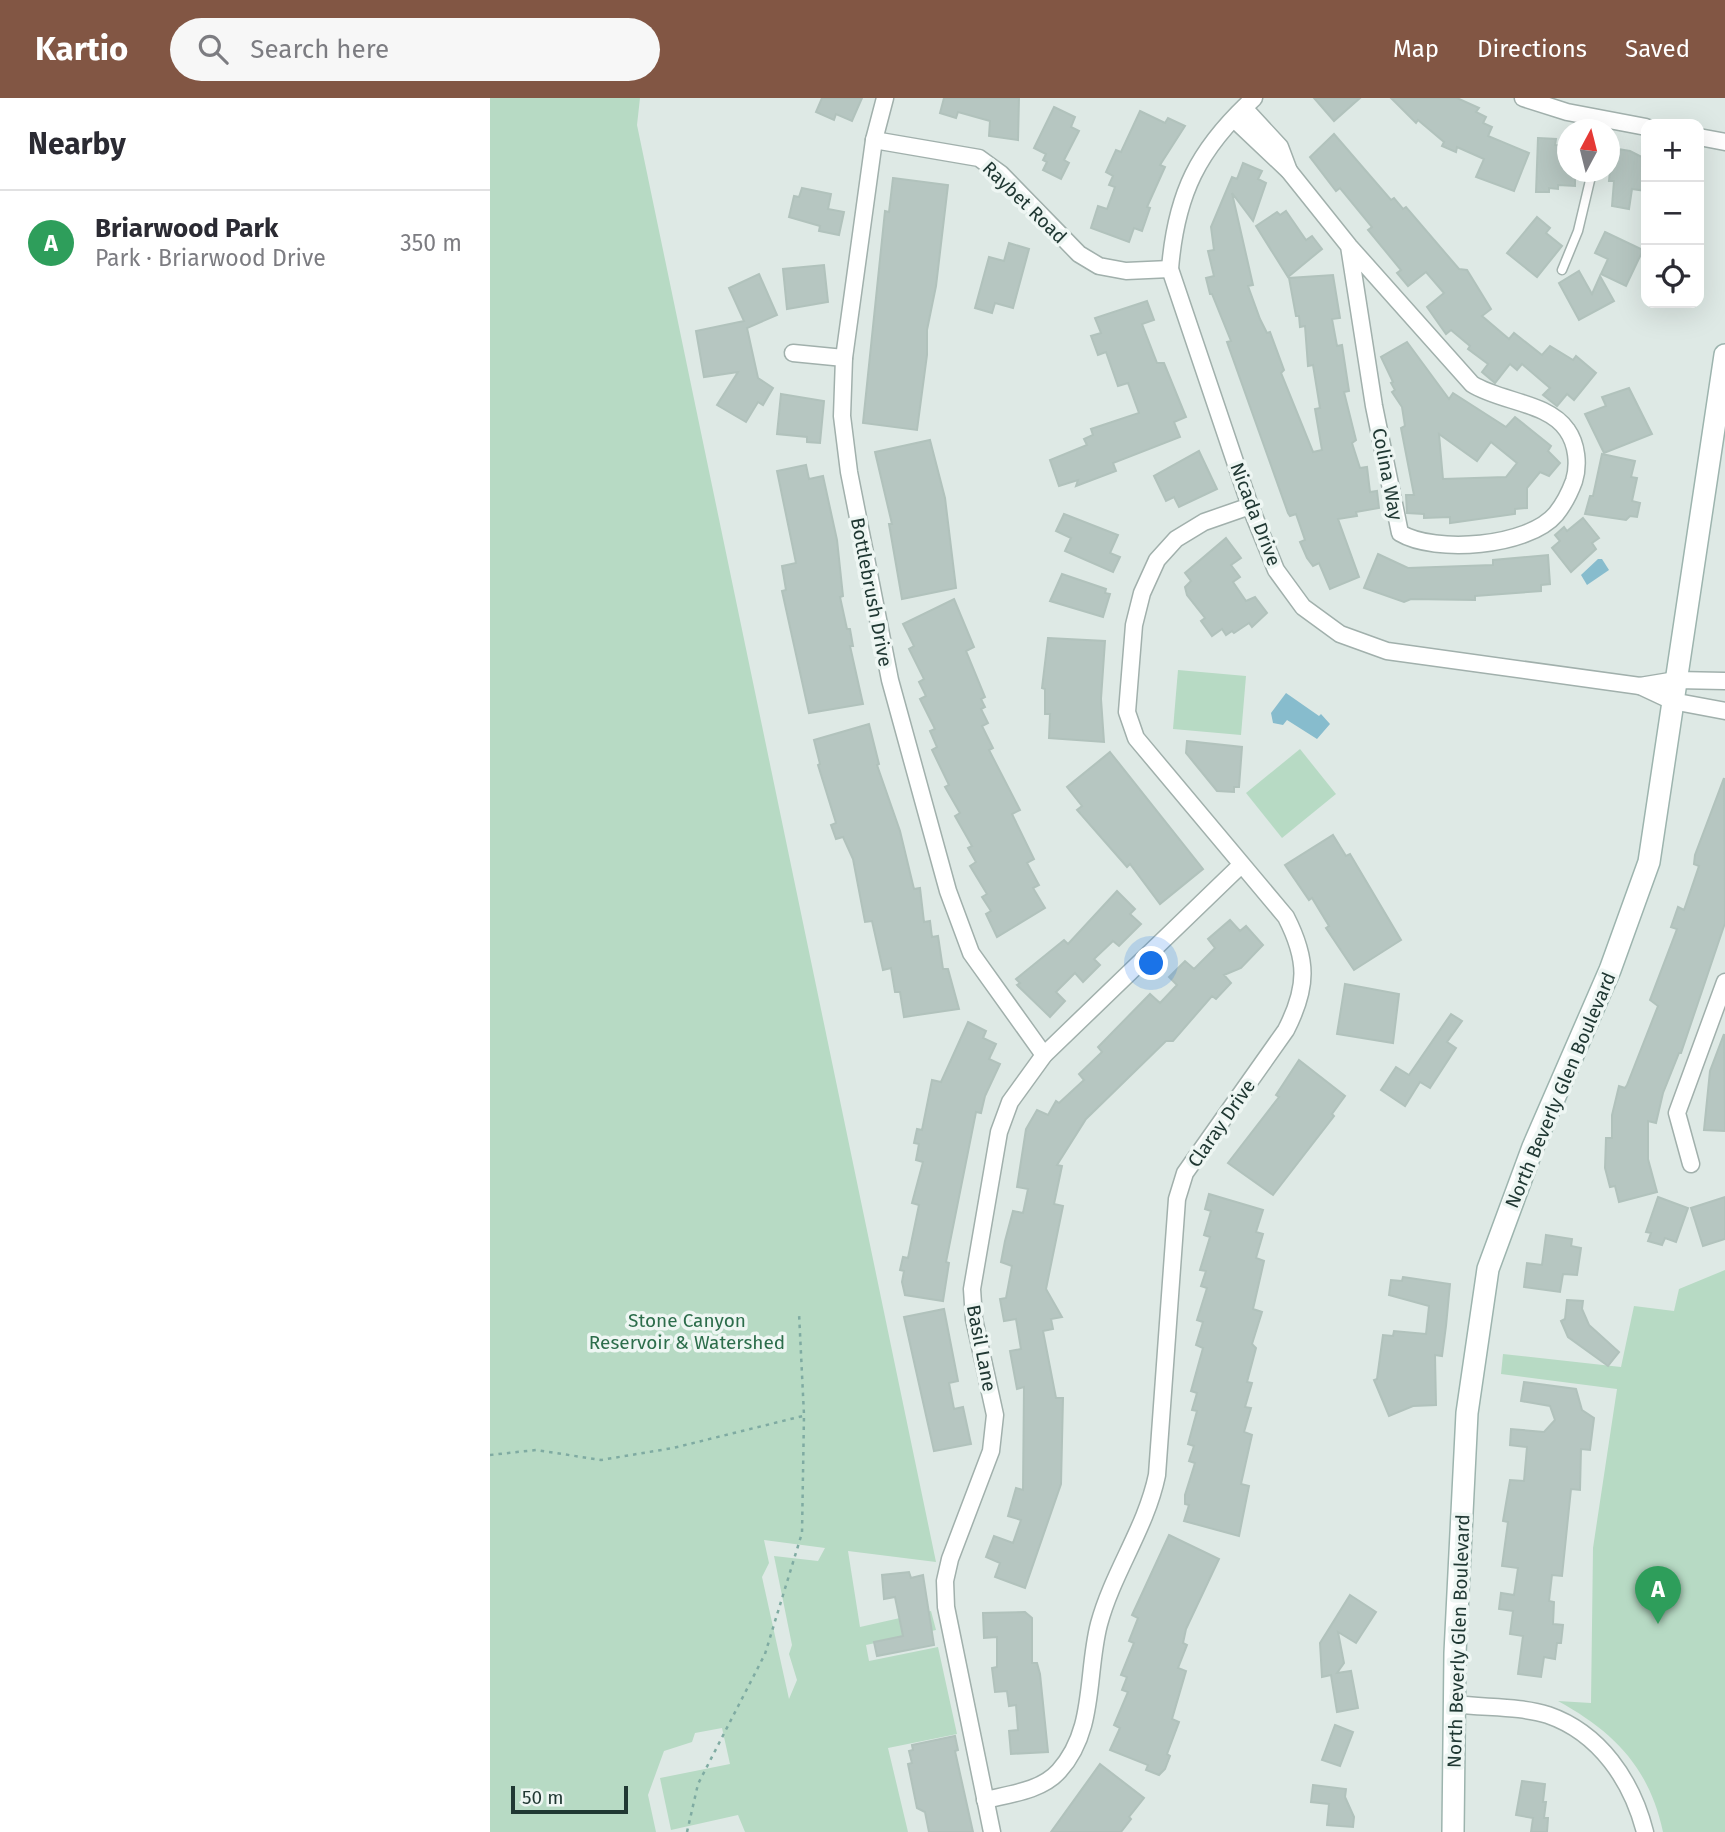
<!DOCTYPE html>
<html lang="en">
<head>
<meta charset="utf-8">
<style>
	body { margin:0; font-family:"Fira Sans",sans-serif; background:#f7f7f7; color:#2b2b33 }
	.controls { position:absolute; right:21px; top:21px; display:grid; overflow:hidden; border-radius:14px; box-shadow:0 7px 28px #0002 }
	.controls button { width:63px; height:63px; display:grid; place-items:center; padding:0; border:0; border-bottom:2px solid #e1e1e2; background:#fff; color:#2b2b33; font:35px sans-serif }
	.compass { position:absolute; left:1067px; top:21px; width:63px; height:63px; border-radius:50%; background:#fff; box-shadow:0 7px 28px #0002; rotate:7deg }
	.scale { position:absolute; left:21px; bottom:18px; width:117px; box-sizing:border-box; padding-left:7px; border:4px solid #203833; border-top:0; font-size:19px; line-height:24px; white-space:nowrap; color:#203833; -webkit-text-stroke:5px #eef6f3; paint-order:stroke }
	.you { position:absolute; left:662px; top:866px; width:24px; height:24px; margin:-18px; border:5px solid #fff; border-radius:50%; background:#1a73e8; box-shadow:0 0 0 10px #1a73e833 }
	.badge { display:grid; place-items:center; width:46px; height:46px; border-radius:50%; background:#825644; color:#fff; font-size:23px; font-weight:700 }
	.pin { position:absolute; translate:-50% -58px; filter:drop-shadow(0 2px 4px #0008) }
	.pin::after { content:''; position:absolute; top:37px; width:24px; height:21px; background:inherit; clip-path:polygon(0 0,100% 0,50% 100%) }
	.list { margin:0; padding:0; list-style:none }
	h2 { display:flex; justify-content:space-between; align-items:center; height:91px; margin:0; padding:0 28px; font-size:30px }
	h2 small { font-size:23px; font-weight:400; color:#7c7c81 }
	.list li { display:grid; grid-template-columns:46px 1fr auto; gap:21px; align-items:center; box-sizing:border-box; height:105px; padding:0 28px; border-top:2px solid #e1e1e2 }
	.list b { display:block; font-size:26px; white-space:nowrap }
	.list p { margin:0; font-size:23px; white-space:nowrap; color:#7c7c81 }
	.list em { font-size:23px; font-style:normal; color:#7c7c81 }
	.icon { flex:none; width:38px; height:38px; fill:none; stroke:currentColor; stroke-width:2; stroke-linecap:round; stroke-linejoin:round }
	.map { position:relative; flex:none; width:1235px; height:1734px; overflow:hidden }
	header { display:flex; align-items:center; gap:42px; box-sizing:border-box; height:98px; padding:0 35px; background:#825644; color:#fff }
	header strong { font-size:33px }
	nav { display:flex; gap:38px; margin-inline-start:auto; font-size:24px }
	.search { width:490px; height:63px; background:#f7f7f7; display:flex; align-items:center; gap:18px; box-sizing:border-box; padding:0 24px; border-radius:38px; color:#7c7c81; font-size:26px }
	main { display:flex }
	aside { flex:1; background:#fff }
	.map>svg:first-child { display:block }
	.green { fill:#b7dac4; fill-rule:evenodd }
	.water { fill:#87bccd }
	.building { fill:#b6c6c1; stroke:#b1c2bc; stroke-width:2; fill-rule:evenodd }
	.lines { fill:none; stroke-linecap:round; stroke-linejoin:round }
	.lane-casing { stroke:#a1b0ac; stroke-width:11 }
	.street-casing { stroke:#a1b0ac; stroke-width:19 }
	.secondary-casing { stroke:#9db4ae; stroke-width:24 }
	.path { stroke:#7faba2; stroke-width:2.5; stroke-dasharray:3.5 5; stroke-linecap:butt }
	.lane { stroke:#fff; stroke-width:8 }
	.street { stroke:#fff; stroke-width:16 }
	.secondary { stroke:#fff; stroke-width:21 }
	.labels { text-anchor:middle; stroke-width:7; stroke-linejoin:round; paint-order:stroke }
	.street-label { font-size:19px; fill:#203833; stroke:#eef6f3 }
	.park-label { font-size:19px; fill:#2c6d4b; stroke:#eef6f3 }
</style>
</head>
<body>
<header>
<strong>Kartio</strong>
<div class="search"><svg class="icon" aria-label="search" viewBox="0 0 24 24"><circle cx="10" cy="10" r="6"/><path d="M15 15l6 6"/></svg>Search here</div>
<nav><a>Map</a><a>Directions</a><a>Saved</a></nav>
</header>
<main>
<aside>
<h2>Nearby<small></small></h2>
<ul class="list">
<li><span class="badge" style="background:#2e9e5b">A</span><div><b>Briarwood Park</b><p>Park · Briarwood Drive</p></div><em>350 m</em></li>
</ul>
</aside>
<div class="map">
<svg width="1235" height="1734" viewBox="0 0 1235 1734">
	<rect width="100%" height="100%" fill="#dee9e5"/>
	<g class="green">
		<path d="M0,0H150L147,27L446,1464L358,1453L370,1529L441,1513L446,1532L376,1547L379,1563L448,1549L467,1636L398,1650L418,1734H255L248,1717L181,1732L170,1680L240,1666L232,1630L205,1635L202,1644L174,1653L158,1697L166,1734H0ZM274,1442L335,1450L328,1463L284,1458L302,1547L299,1556L307,1582L299,1601L272,1479L279,1465Z"/>
		<path d="M688,572L756,578L751,637L683,631Z"/>
		<path d="M810,651L846,696L792,740L756,695Z"/>
		<path d="M1235,1172V1734H1173C1159,1669 1124,1634 1068,1603L1101,1605L1103,1450L1127,1291L1011,1276L1013,1256L1131,1269L1144,1208L1184,1213L1189,1191Z"/>
	</g>
	<g class="water">
		<path d="M1108,461H1112L1119,472L1097,487L1091,477Z"/>
		<path d="M796,595L829,618L831,616L840,626L827,641L797,622L793,627L783,625L781,615Z"/>
	</g>
	<g class="building">
		<path d="M332,0H372L362,23L346,16L344,22L326,14Z"/>
		<path d="M454,0H529L528,42L499,38L500,23L468,14L466,20L450,15Z"/>
		<path d="M824,0H870L844,23Z"/>
		<path d="M901,0H967L989,10L986,14L996,19L993,25L1002,29L998,38L1039,55L1024,93L986,79L994,61L967,49L966,54L952,48L954,44L928,22L926,25Z"/>
		<path d="M564,9L585,19L581,29L589,33L574,62L579,65L571,81L553,72L557,64L553,62L556,56L544,50Z"/>
		<path d="M650,13L675,25L678,20L695,28L670,67L675,69L657,109L660,110L652,133L644,130L639,144L601,130L608,108L617,111L625,89L619,87L623,78L616,74L626,52L631,54Z"/>
		<path d="M844,36L901,102L904,100L913,111L916,109L969,171L977,172L1001,211L992,218L1019,241L1024,235L1052,257L1060,248L1083,262L1086,258L1106,275L1084,302L1077,296L1067,308L1053,297L1060,290L1032,266L1027,272L1020,266L1005,285L992,274L998,266L978,251L980,248L961,232L956,236L937,209L954,195L936,174L918,188L907,175L911,172L878,132L882,129L850,90L846,93L820,59Z"/>
		<path d="M1048,40L1066,41L1065,47L1077,48V74H1085V88L1068,87V91L1059,90V94H1046Z"/>
		<path d="M1122,50L1140,53L1156,61V93L1142,91L1139,111L1122,108L1124,83H1119Z"/>
		<path d="M753,65L772,73L768,81L776,85L763,123L742,95L763,187L758,188L770,221L777,235L780,234L794,272L791,275L823,354L832,352L825,311L830,310L823,267L818,268L815,228L810,229L809,218H806L799,180L843,177L850,220L842,221L847,248L852,247L859,293L854,294L866,342L862,345L870,370L877,369L880,394L887,393L889,410L866,414L867,418L848,421L869,479L840,491L829,465L823,468L817,460L810,444L815,442L806,416L800,418L798,415L737,244L741,243L722,196H720L716,180L724,178L718,153L724,152L721,129L742,79L747,81Z"/>
		<path d="M403,80L458,87L446,188L437,232V257L427,332L373,325L395,113L399,114Z"/>
		<path d="M312,90L341,96L338,111L354,114L349,137L329,133L330,128L299,119L304,98L309,99Z"/>
		<path d="M796,113L816,142L822,138L832,151L798,179L766,128L787,114L790,117Z"/>
		<path d="M1047,119L1060,130L1056,135L1072,148L1047,179L1017,155Z"/>
		<path d="M1115,134L1153,152L1136,188L1111,176L1118,161L1105,155Z"/>
		<path d="M519,145L539,151L523,210L505,205L502,215L485,210L499,159L514,163Z"/>
		<path d="M334,167L338,204L297,211L293,171Z"/>
		<path d="M1089,173L1102,196L1110,178L1124,203L1089,222L1069,185Z"/>
		<path d="M269,176L287,217L257,230L268,280L283,290L273,307L268,304L256,324L227,307L248,274L214,279L206,233L254,223L239,190Z"/>
		<path d="M657,203L664,222L652,226L667,265H674L696,319L684,324L690,339L623,365L626,373L586,388L588,382L569,388L560,362L597,347L594,341L603,337L601,331L649,315L638,285L628,288L616,254L608,257L601,238L611,235L605,220Z"/>
		<path d="M917,244L959,301L963,295L1016,329L1025,319L1061,348L1058,353L1070,365L1059,378L1050,374L1037,390V410L1025,411V416L960,425V419L934,420V416L917,415L916,397H924L911,330L915,328L912,309L902,294L905,292L901,285L903,284L891,259ZM949,336L987,363L1001,344L1027,365L1016,379L953,381Z"/>
		<path d="M1139,290L1162,336L1114,355L1095,316L1116,308L1112,299Z"/>
		<path d="M291,296L334,303L330,345L317,344V339L287,336Z"/>
		<path d="M440,342L455,400L466,490L412,501L399,426H402L385,354Z"/>
		<path d="M709,353L727,391L689,409L684,399L676,403L664,378Z"/>
		<path d="M1112,356L1145,363L1141,379L1147,380L1142,403L1150,405L1147,419L1140,418L1136,422L1095,416L1100,398H1103Z"/>
		<path d="M316,367L319,381L333,378L347,442L353,498L350,499L357,531H360L363,548H360L373,606L319,615L292,493L296,492L292,468L306,465L287,373Z"/>
		<path d="M574,416L628,437L620,455L630,459L623,474L575,453L581,440L566,433Z"/>
		<path d="M1093,420L1109,440L1102,445L1106,451L1081,474L1062,450L1070,443L1065,437L1074,429L1077,433Z"/>
		<path d="M736,440L751,460L741,467L750,479L743,484L756,503L765,499L777,515L762,529L759,525L744,535L742,533L736,537L732,531L722,538L711,523L715,520L697,497L695,489L701,483L695,475Z"/>
		<path d="M888,456L918,470L1003,467V462L1058,457L1060,486L1051,487V493L985,498V502L921,501L914,504L874,490Z"/>
		<path d="M572,476L616,491L615,495L620,496L613,519L560,503Z"/>
		<path d="M464,501L484,549L476,553L495,599L491,601L495,609L491,611L498,625L492,628L503,650L499,652L530,712L522,716L544,761L537,765L549,787L543,790L555,810L507,839L496,816L501,813L492,799L497,796L480,768L486,764L478,750L482,748L465,718L470,715L455,689L459,687L442,652L447,649L440,633L445,631L430,601L436,598L429,584L434,581L419,551L424,548L413,526Z"/>
		<path d="M558,540L615,543L611,601L614,644L559,640L560,616H555V591L552,590Z"/>
		<path d="M379,626L389,666L387,667L410,733L424,791L430,790L434,824L440,823L442,839L448,838L453,871H458L469,911L414,919L410,894H405L401,870L393,872L382,823L375,824L363,761L353,739L346,741L341,727L346,725L328,667L330,666L324,642Z"/>
		<path d="M697,643L752,649L749,689H744V694L727,693L696,655Z"/>
		<path d="M620,654L713,771L670,806L640,766L637,769L587,712L592,708L577,689Z"/>
		<path d="M1234,680L1235,825L1191,955H1189L1173,995L1166,1025L1158,1023V1061L1167,1094L1129,1104L1125,1088L1120,1089L1115,1070L1116,1040H1122V1017L1129,988L1135,990L1137,987L1168,908L1160,902L1187,831L1181,829L1188,809L1194,812L1209,768L1204,766L1205,757Z"/>
		<path d="M843,737L856,758L860,756L911,842L864,872L836,830L839,828L822,800L819,802L795,767Z"/>
		<path d="M627,793L645,811L640,816L651,826L629,848L623,843L604,861L610,867L593,884L585,875L566,894L575,903L560,919L527,887L530,885L526,881L574,842L578,846Z"/>
		<path d="M740,822L750,833L756,828L773,847L751,870L734,877L741,885L726,901L722,898L683,943H676L596,1021L567,1067L572,1068L564,1106L573,1108L556,1191L572,1219L561,1221L563,1231L553,1233L566,1300H573L571,1386L535,1490L505,1479L510,1465L496,1459L504,1438L523,1445L531,1422L518,1418L526,1390L533,1392L534,1289L527,1291L520,1253L531,1251L526,1221L514,1223L510,1201L516,1200L522,1168L511,1164L515,1143L523,1113L533,1115L538,1091L527,1089L536,1031L547,1012L558,1017L566,1003L569,1005L594,982L589,976L612,954L608,949L660,896L670,905L687,887L679,879L695,863L704,871L725,850L718,841Z"/>
		<path d="M855,886L909,896L903,945L847,936Z"/>
		<path d="M961,916L972,923L957,944L966,950L940,990L930,984L915,1008L891,992L906,969L919,977Z"/>
		<path d="M478,924L496,933L493,940L506,946L499,961L510,966L495,998L491,1015L486,1014L456,1164L459,1165L453,1203L415,1197L412,1184L414,1173L410,1172L413,1159L418,1160L429,1107L422,1105L433,1064L426,1062L429,1046L424,1045L427,1031L432,1032L442,982L451,984Z"/>
		<path d="M1234,936L1235,1033L1214,1032L1220,973Z"/>
		<path d="M809,962L855,998L842,1016L844,1018L783,1097L738,1065L789,999L786,997Z"/>
		<path d="M719,1096L773,1112L766,1134L773,1136L766,1160L774,1163L763,1211L772,1214L762,1246L766,1250L757,1284L762,1285L755,1309L761,1310L754,1334L762,1337L751,1386L759,1388L749,1438L694,1423L699,1407L695,1406V1397L705,1365L699,1363L704,1348L698,1346L707,1313L702,1312L707,1295L701,1293L713,1250L706,1247L713,1224L707,1222L717,1190L711,1188L716,1173L710,1172L720,1139L714,1137L721,1113L715,1111Z"/>
		<path d="M1168,1099L1198,1110L1186,1144L1175,1140L1172,1147L1158,1143L1161,1135L1156,1134Z"/>
		<path d="M1235,1099V1141L1213,1148L1201,1110Z"/>
		<path d="M1056,1137L1082,1141L1081,1148L1091,1150L1087,1177L1073,1176L1070,1194L1034,1189L1037,1165L1052,1167Z"/>
		<path d="M913,1179L960,1186L956,1228L952,1258L945,1257L946,1307L923,1308L899,1318L884,1282L887,1281L893,1237L903,1238L904,1233L936,1236L939,1208L899,1197L901,1182L912,1183Z"/>
		<path d="M1077,1202L1093,1203L1092,1211L1099,1227L1129,1254L1118,1268L1078,1239L1071,1223L1075,1221Z"/>
		<path d="M454,1211L468,1283L459,1285L464,1311L473,1309L481,1346L444,1353L414,1219Z"/>
		<path d="M1034,1284L1086,1291L1092,1312L1104,1320L1100,1352L1091,1351L1090,1392L1081,1391L1072,1478L1062,1477L1059,1503L1064,1504L1063,1526L1073,1527L1071,1545H1067L1065,1561L1054,1559L1051,1579L1028,1576L1033,1538L1020,1536L1023,1513L1009,1511L1011,1495L1024,1497L1028,1470L1012,1468L1018,1424L1013,1423L1020,1382L1034,1383L1037,1349L1020,1347L1021,1331L1054,1334L1065,1322L1060,1308L1031,1303Z"/>
		<path d="M679,1437L729,1461L696,1531L693,1545L697,1547L688,1570L696,1573L682,1621L689,1624L677,1656L680,1658L675,1671L669,1677L656,1672L658,1667L620,1652L630,1630L624,1627L638,1594L632,1592L637,1579L631,1577L644,1545L639,1543L648,1520L642,1517Z"/>
		<path d="M419,1474L421,1480L433,1477L444,1547L387,1558L384,1544L413,1538L405,1499L394,1501L392,1477Z"/>
		<path d="M860,1497L886,1514L866,1545L848,1534L854,1565L847,1575L861,1573L868,1610L847,1614L841,1577L832,1579L830,1545Z"/>
		<path d="M535,1514L542,1520V1565H547L550,1576L558,1654L521,1656L519,1633L528,1632L526,1607L519,1608L517,1593L505,1594L502,1570L507,1569V1539L494,1540L493,1515Z"/>
		<path d="M845,1627L863,1634L850,1668L832,1662Z"/>
		<path d="M465,1638L468,1652L465,1653L483,1734H439L435,1714L427,1710L418,1666L422,1665L419,1653L423,1652L422,1647Z"/>
		<path d="M610,1666L654,1700L639,1719L641,1721L631,1734H561Z"/>
		<path d="M1032,1683L1055,1686L1053,1704H1056L1054,1720H1058L1057,1734H1041L1043,1720L1026,1717Z"/>
		<path d="M823,1687L856,1691L855,1699L864,1719L863,1729L837,1727L839,1706L821,1704Z"/>
	</g>
	<g class="lines">
		<g class="lane-casing">
			<path id="lane" d="M1072,172L1088,133L1102,74"/>
		</g>
		<g class="street-casing">
			<g id="street">
				<path d="M395,0L384,42L354,260L352,318L359,374L400,582L458,793L481,855L554,957"/>
				<path d="M764,0C708,51 686,96 680,171L760,408L786,472L813,509L850,536L897,553L1150,588L1186,582L1235,583"/>
				<path d="M1033,0L1077,14L1156,29"/>
				<path d="M754,10L790,49L799,73"/>
				<path d="M744,21L799,73L859,148L982,286C1010,304 1058,304 1077,332C1087,346 1089,367 1084,383C1080,394 1074,406 1066,416C1038,449 945,456 910,435L884,308L859,148"/>
				<path d="M1209,39L1235,44"/>
				<path d="M384,42L489,60L511,76L589,156L609,168L636,173L680,171"/>
				<path d="M303,255L354,260"/>
				<path d="M1150,588L1182,603L1235,613"/>
				<path d="M1201,1066L1187,1015L1235,884"/>
				<path d="M965,1606C994,1610 1030,1608 1058,1617C1110,1635 1142,1683 1155,1734"/>
				<path d="M495,1702C520,1696 551,1693 569,1673C606,1632 596,1576 609,1526C623,1474 656,1430 667,1377L687,1101L695,1075L796,932C818,889 818,862 796,819L646,640L637,614L644,527L652,495L667,462L686,441L714,424L760,408"/>
				<path d="M502,1734L456,1509L455,1483L460,1461L501,1353L505,1317L484,1221L482,1191L509,1034L520,1004L554,957L751,767"/>
			</g>
		</g>
		<g class="secondary-casing">
			<path id="secondary" d="M963,1734L965,1555L977,1315L998,1171L1043,1049L1120,872L1159,764L1235,257"/>
		</g>
		<g class="path">
			<path d="M0,1357L46,1352L111,1362L183,1350L313,1318"/>
			<path d="M197,1734L208,1686L275,1556L312,1435L314,1317L309,1215"/>
		</g>
		<use href="#lane" class="lane"/>
		<use href="#street" class="street"/>
		<use href="#secondary" class="secondary"/>
	</g>
	<g class="labels">
		<g class="street-label">
			<text transform="translate(535 104) rotate(44)" y="7">Raybet Road</text>
			<text transform="translate(898 376) rotate(79)" y="7">Colina Way</text>
			<text transform="translate(766 416) rotate(69)" y="7">Nicada Drive</text>
			<text transform="translate(382 494) rotate(79)" y="7">Bottlebrush Drive</text>
			<text transform="translate(1070 992) rotate(-67)" y="7">North Beverly Glen Boulevard</text>
			<text transform="translate(731 1025) rotate(-55)" y="7">Claray Drive</text>
			<text transform="translate(492 1250) rotate(79)" y="7">Basil Lane</text>
			<text transform="translate(968 1543) rotate(-88)" y="7">North Beverly Glen Boulevard</text>
		</g>
		<g class="park-label">
			<text x="197" y="1229">Stone Canyon<tspan x="197" dy="22">Reservoir &amp; Watershed</tspan></text>
		</g>
	</g>
</svg>
<div class="controls">
<button>+</button>
<button>−</button>
<button><svg class="icon" aria-label="locate" viewBox="0 0 24 24"><circle cx="12" cy="12" r="6"/><path d="M12 2v4M12 18v4M2 12h4M18 12h4"/></svg></button>
</div>
<svg class="compass" viewBox="-18 -18 36 36"><path d="M0-13l5 13h-10z" fill="#e53935"/><path d="M0 13l5-13h-10z" fill="#7c7c81"/></svg>
<div class="scale">50 m</div>
<div class="you"></div>
<div class="pin badge" style="left:1168px;top:1526px;background:#2e9e5b">A</div>
</div>
</main>
</body>
</html>
